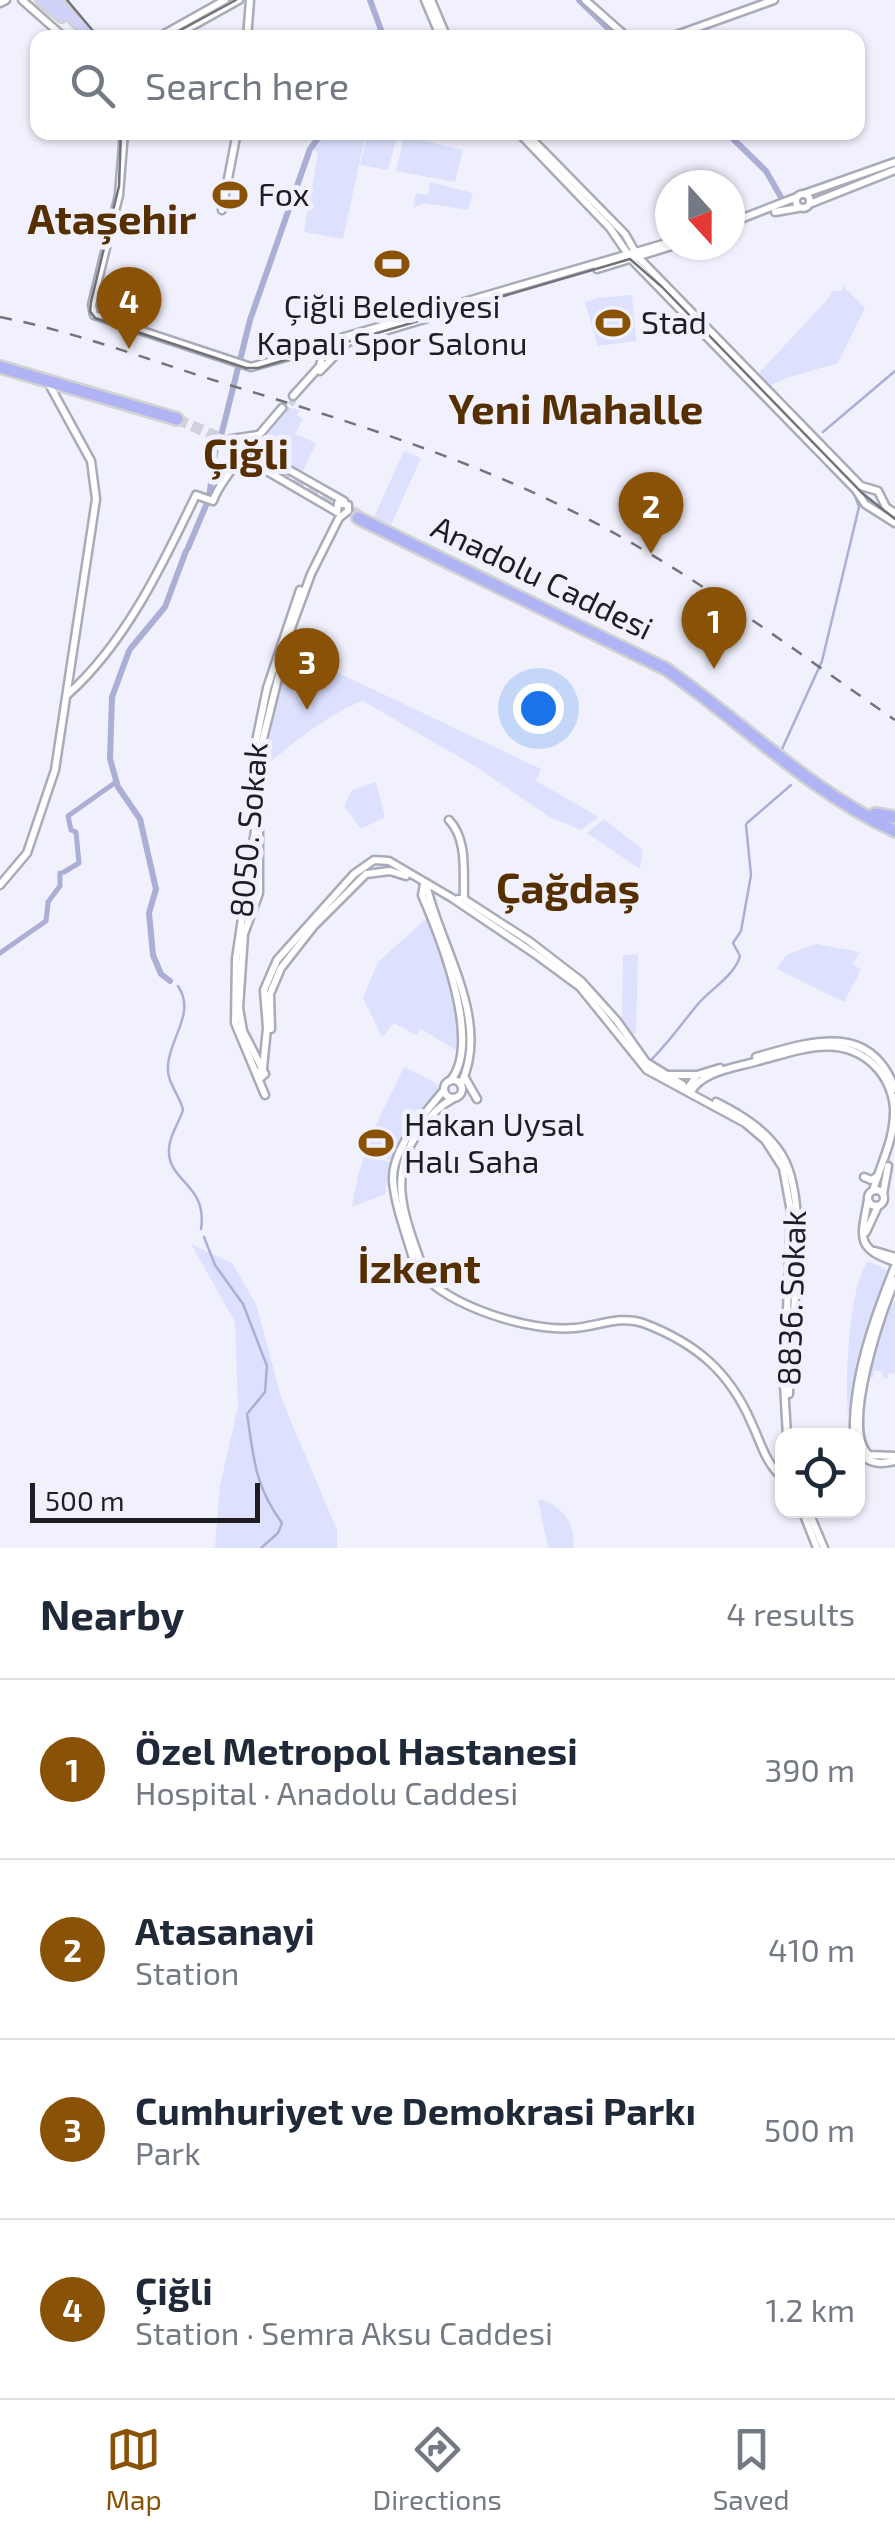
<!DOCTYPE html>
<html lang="en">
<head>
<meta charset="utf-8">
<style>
	body { margin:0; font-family:"Exo 2",sans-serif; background:#f2f2f3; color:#1f2937 }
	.controls { position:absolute; right:30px; bottom:30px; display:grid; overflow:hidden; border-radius:20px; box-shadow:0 2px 8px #0004 }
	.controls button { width:90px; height:90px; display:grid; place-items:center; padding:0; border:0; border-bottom:2px solid #e0e1e3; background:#fff; color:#1f2937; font:50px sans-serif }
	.compass { position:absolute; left:655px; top:170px; width:90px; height:90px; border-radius:50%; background:#fff; box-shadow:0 2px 8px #0004; rotate:159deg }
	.scale { position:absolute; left:30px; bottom:25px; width:230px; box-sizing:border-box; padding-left:10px; border:5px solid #1d1d23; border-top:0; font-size:28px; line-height:35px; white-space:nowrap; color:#1d1d23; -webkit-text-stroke:8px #f0f1fd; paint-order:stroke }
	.you { position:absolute; left:538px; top:708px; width:35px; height:35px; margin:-25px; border:8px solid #fff; border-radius:50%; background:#1a73e8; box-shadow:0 0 0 15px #1a73e833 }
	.badge { display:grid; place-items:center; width:65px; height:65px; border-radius:50%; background:#8a5207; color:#fff; font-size:32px; font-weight:700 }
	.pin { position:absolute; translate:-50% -82px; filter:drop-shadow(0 2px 5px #0008) }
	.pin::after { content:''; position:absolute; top:52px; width:35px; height:30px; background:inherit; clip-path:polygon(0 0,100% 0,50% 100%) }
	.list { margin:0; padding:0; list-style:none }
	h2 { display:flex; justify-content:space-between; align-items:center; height:130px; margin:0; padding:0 40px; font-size:42px }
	h2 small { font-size:32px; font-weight:400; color:#747a83 }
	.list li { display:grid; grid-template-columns:65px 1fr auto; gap:30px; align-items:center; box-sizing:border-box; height:180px; padding:0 40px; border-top:2px solid #e0e1e3 }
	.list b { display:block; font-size:38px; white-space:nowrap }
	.list p { margin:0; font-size:32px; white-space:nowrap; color:#747a83 }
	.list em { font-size:32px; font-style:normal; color:#747a83 }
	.icon { flex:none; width:55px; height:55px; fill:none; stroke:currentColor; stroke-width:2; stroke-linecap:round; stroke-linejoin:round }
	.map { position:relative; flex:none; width:895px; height:1548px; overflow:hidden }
	.search { position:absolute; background:#fff; box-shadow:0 2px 8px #0004; left:30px; right:30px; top:30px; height:110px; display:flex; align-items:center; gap:25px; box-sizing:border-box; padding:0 35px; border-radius:20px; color:#747a83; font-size:38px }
	.sheet { height:850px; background:#fff }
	nav { display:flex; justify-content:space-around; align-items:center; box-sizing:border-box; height:140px; border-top:2px solid #e0e1e3; background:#fff; font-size:28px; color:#747a83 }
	nav a { display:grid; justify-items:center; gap:5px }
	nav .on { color:#8a5207 }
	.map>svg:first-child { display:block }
	.green { fill:#dee1fe }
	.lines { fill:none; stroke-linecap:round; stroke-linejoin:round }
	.stream { stroke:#abaed5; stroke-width:2.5 }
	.canal { stroke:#abaed5; stroke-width:5 }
	.river { stroke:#abaed5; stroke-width:6 }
	.minor-tunnel { stroke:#d0d1dc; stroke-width:6; stroke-dasharray:6 3; stroke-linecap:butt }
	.highway-tunnel { stroke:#d0d1dc; stroke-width:11; stroke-dasharray:11 5.5; stroke-linecap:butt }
	.minor-casing { stroke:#a9abb9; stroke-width:11 }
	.major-casing { stroke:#d2d2d3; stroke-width:14 }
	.highway-casing { stroke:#d2d2d3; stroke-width:16 }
	.minor { stroke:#fff; stroke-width:6 }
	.major { stroke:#d0d2f8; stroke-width:9 }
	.highway { stroke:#b0b4f4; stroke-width:11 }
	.tram { stroke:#73737c; stroke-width:2.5 }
	.rail { stroke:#73737c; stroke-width:2.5; stroke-dasharray:12 12; stroke-linecap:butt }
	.labels { text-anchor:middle; stroke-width:10; stroke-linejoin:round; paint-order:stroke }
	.poi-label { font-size:32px; fill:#1d1d23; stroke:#f0f1fd; text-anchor:start }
	.street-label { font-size:32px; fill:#1d1d23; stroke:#f0f1fd }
	.district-label { font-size:42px; font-weight:bold; fill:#552f00; stroke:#f0f1fd }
</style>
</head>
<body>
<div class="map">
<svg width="895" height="1548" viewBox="0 0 895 1548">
	<rect width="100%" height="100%" fill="#f0f1fd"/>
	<g class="green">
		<path d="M326,133H366L343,239L304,232L318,154L313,150Z"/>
		<path d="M368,133H398L388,170L360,165Z"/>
		<path d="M404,136L463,150L455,182L396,171Z"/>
		<path d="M430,182L473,193L468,210L424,203L413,208L416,193L428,195Z"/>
		<path d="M842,285L865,308L838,363L786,378L770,386L759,373L827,300L832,291H842Z"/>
		<path d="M632,295L636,341L598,346L585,302L597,298Z"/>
		<path d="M291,408L300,410L297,415L303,419L295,434L316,443L302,473L266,452C261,434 279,420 291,408Z"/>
		<path d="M404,451L421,458L391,525L374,517Z"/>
		<path d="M290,650L541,769L536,781L599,817L581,830L550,817L473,765L363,701C332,711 289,746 264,768L270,724Z"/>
		<path d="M376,782L385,817L361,829L344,806L352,790Z"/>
		<path d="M604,819L643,850L640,869L587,833Z"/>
		<path d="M427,918L453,996L459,1052L421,1029L416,1035L394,1023L382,1037L363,998L378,962Z"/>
		<path d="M816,944L860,952L853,964L861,970L844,1002L777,969L786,955Z"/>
		<path d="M638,954L636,1033L630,1034L622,1021L623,955Z"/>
		<path d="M404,1067L436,1083L439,1089L394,1162L365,1148Z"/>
		<path d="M365,1155L393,1163L391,1185L385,1186L386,1194L352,1207L358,1175Z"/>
		<path d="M191,1244L232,1263L256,1304L282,1400L337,1530V1548H215L220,1485L238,1407L235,1322Z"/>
		<path d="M868,1261L887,1270L858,1358L848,1417C845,1381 848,1289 868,1261Z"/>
		<path d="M891,1298L895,1302V1373L888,1374V1379L883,1378L882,1371H874L873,1378L868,1376Z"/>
		<path d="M538,1499C562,1505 576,1523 573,1548H548Z"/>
	</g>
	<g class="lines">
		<g class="stream">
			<path d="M823,432L895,371"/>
			<path d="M782,749L822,661L859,507L855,496"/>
			<path d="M747,823L791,785"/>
			<path d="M178,986C196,1013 170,1037 168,1065C166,1082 180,1095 183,1110C179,1123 169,1136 169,1149C167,1182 208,1184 201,1229"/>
			<path d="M651,1060C669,1042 682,1023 698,1004C712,988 735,975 740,956L733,943L741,931L751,875L746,825"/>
			<path d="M204,1237L215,1265L243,1304L267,1366L265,1392L247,1414C254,1458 254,1485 282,1523L278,1533L261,1548"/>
		</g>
		<g class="canal">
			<path d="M64,872L79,863L76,832L71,830L68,816L116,782"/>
			<path d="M48,902L60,886V873"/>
			<path d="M0,953L46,921L48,904"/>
		</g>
		<g class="river">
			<path d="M370,0L384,38"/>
			<path d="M579,0L618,38"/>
			<path d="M726,132L766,171L782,199"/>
			<path d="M222,432L250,320L310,149L323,132"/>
			<path d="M209,497L216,447"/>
			<path d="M188,548L207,503"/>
			<path d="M131,648L165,607L186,551"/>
			<path d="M129,651L112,697L110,759L118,787L140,819L156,889L149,913L153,955L161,974L170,981"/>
		</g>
		<path class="minor-tunnel" d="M284,411L296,398"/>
		<path class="highway-tunnel" d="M177,419L247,450L359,515"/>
		<g class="minor-casing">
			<g id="minor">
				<path d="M22,0L65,38"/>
				<path d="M425,0L441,38"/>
				<path d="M431,0L447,38"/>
				<path d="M585,0L628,38"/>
				<path d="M0,3L6,0"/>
				<path d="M157,38L225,0"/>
				<path d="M171,38L239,0"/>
				<path d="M247,38L250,0"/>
				<path d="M668,38L774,0"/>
				<path d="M124,132L119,195L92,305L94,315L251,367L330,345L338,351"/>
				<path d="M518,132L610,228L632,260L856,490L865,504L895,523"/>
				<path d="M525,132L625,234L638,257L861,486L878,491L886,507L895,513"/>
				<circle cx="803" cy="201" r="7"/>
				<path d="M804,194L895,162"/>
				<path d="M812,203L895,170"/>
				<path d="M222,210L237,132"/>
				<path d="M775,212L798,208"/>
				<path d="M730,223L797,197"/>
				<path d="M597,269L675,245"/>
				<path d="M317,352L321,351L331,358"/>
				<path d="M320,371L348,342L441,314"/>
				<path d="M293,396L320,366L324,348L334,340L670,242"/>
				<path d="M232,439L258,435"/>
				<path d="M247,446L344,501"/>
				<path d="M241,456L337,512"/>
				<path d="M67,695C125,644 163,564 196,495L213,501C219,482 238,467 241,449L254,441L282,408"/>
				<path d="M449,820C468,840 463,873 464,899"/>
				<path d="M424,884L422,895C440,937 483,1043 450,1081"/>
				<path d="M426,884C439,945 492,1020 461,1084"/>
				<path d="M0,885L27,853L55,770L96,499L91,461L50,386"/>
				<path d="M458,899H464L529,941L581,981L617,1021L646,1062L683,1085"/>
				<path d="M271,1029L270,994L281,968L314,926L366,874L390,871L406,876"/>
				<path d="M756,1057C809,1042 870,1020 895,1089"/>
				<path d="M257,1073L263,1068L267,1028L264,990L277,960L354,874L374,860L389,861L452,898L538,956L580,987L647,1070L745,1123L765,1140L783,1168L791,1212L784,1384L787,1436"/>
				<path d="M668,1075H695"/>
				<path d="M465,1078L477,1099"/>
				<path d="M259,1079L265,1074L243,1031L239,1008L244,934L259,893V755L289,634L311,574L339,518L348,511V505L338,503L337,512"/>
				<circle cx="453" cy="1089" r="9"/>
				<path d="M686,1091L697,1075L720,1068"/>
				<path d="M690,1093C702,1071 734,1068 758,1061C798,1051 841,1032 875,1066C886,1077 893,1093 894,1108C895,1139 881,1162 873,1191"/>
				<path d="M265,1095L235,1023L236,959L255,830L253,756L267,688L300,590"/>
				<path d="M716,1102C742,1115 766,1130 782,1155C813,1206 788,1334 789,1394"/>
				<path d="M864,1177L871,1180L878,1176"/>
				<circle cx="876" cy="1198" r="8"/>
				<path d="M883,1194L888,1166"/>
				<path d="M868,1200C861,1238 855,1248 895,1262"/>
				<path d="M866,1232L878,1206"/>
				<path d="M875,1251L895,1257"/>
				<path d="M421,1263C404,1215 387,1174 420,1130C429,1117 440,1105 454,1098"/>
				<path d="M415,1266C408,1238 395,1208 393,1180C392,1147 425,1114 444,1090"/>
				<path d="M425,1268L439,1286"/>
				<path d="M420,1272C450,1307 529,1332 575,1328C597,1326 622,1315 643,1323C696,1343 730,1372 752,1424C761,1443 766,1464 782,1477"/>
				<path d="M895,1280C882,1312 840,1429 869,1455L895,1456"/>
				<path d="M854,1436C852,1379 874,1318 895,1266"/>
				<path d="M858,1449C866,1464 880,1465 895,1461"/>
				<path d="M802,1510L817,1548"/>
				<path d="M808,1510L824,1548"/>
			</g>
		</g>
		<g class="major-casing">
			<g id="major">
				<path d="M41,0L62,17"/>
				<path d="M55,0L92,38"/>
			</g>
		</g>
		<g class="highway-casing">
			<g id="highway">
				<path d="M0,367L177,419"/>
				<path d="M358,518L666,669C743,723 808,790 895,831"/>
				<path d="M875,814L895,817"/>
			</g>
		</g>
		<use href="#minor" class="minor"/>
		<use href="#major" class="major"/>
		<use href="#highway" class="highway"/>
		<g class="tram">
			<path d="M67,0L99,38"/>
			<path d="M166,38L236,0"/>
			<path d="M121,132L119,186L91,302L90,311L95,318L246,368H258L630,259L662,287L862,493L895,519"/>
		</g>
		<path class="rail" d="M0,317C77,332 151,361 226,384C355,423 484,463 603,527C705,582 799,654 895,720"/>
	</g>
	<defs>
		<g id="stadium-bare" transform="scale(2.7)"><path d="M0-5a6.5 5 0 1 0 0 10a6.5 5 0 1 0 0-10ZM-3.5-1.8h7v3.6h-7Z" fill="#8a5207" stroke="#f0f1fd" stroke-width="2.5" paint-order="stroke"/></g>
	</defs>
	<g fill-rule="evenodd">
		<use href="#stadium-bare" x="230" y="195"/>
		<use href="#stadium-bare" x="392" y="264"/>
		<use href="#stadium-bare" x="613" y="323"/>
		<use href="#stadium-bare" x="376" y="1143"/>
	</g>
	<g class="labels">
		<g class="poi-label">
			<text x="258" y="206">Fox</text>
			<text x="392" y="318" text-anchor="middle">Çiğli Belediyesi<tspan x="392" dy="37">Kapalı Spor Salonu</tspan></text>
			<text x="641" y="334">Stad</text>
			<text x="404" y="1136">Hakan Uysal<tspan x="404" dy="37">Halı Saha</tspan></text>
		</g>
		<g class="street-label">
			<text transform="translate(542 578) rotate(26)" y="11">Anadolu Caddesi</text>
			<text transform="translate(249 830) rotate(-85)" y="11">8050. Sokak</text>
			<text transform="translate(792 1298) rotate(-88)" y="11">8836. Sokak</text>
		</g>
		<g class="district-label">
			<text x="112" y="234">Ataşehir</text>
			<text x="576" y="424">Yeni Mahalle</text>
			<text x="246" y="469">Çiğli</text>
			<text x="568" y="903">Çağdaş</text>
			<text x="419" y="1283">İzkent</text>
		</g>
	</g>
</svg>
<div class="controls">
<button><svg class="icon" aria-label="locate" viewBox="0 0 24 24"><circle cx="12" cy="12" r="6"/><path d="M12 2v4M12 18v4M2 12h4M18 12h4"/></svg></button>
</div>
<svg class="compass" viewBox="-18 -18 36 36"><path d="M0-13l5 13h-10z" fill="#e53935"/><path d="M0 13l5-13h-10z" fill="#747a83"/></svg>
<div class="scale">500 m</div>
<div class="you"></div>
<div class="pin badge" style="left:714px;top:669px">1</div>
<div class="pin badge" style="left:651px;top:554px">2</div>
<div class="pin badge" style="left:307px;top:710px">3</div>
<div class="pin badge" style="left:129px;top:349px">4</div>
<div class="search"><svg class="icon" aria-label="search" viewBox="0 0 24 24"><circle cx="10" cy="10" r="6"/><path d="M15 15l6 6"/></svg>Search here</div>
</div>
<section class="sheet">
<h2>Nearby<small>4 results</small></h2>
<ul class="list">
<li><span class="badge">1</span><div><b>Özel Metropol Hastanesi</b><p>Hospital · Anadolu Caddesi</p></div><em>390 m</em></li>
<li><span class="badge">2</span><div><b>Atasanayi</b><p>Station</p></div><em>410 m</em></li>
<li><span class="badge">3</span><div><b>Cumhuriyet ve Demokrasi Parkı</b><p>Park</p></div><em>500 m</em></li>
<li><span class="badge">4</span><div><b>Çiğli</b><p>Station · Semra Aksu Caddesi</p></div><em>1.2 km</em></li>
</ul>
</section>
<nav>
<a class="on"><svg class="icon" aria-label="map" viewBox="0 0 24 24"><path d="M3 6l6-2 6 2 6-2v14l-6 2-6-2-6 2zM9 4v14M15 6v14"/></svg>Map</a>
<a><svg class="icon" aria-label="directions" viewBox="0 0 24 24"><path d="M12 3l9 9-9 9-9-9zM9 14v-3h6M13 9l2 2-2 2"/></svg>Directions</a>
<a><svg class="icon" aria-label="saved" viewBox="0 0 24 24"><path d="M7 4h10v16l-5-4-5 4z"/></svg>Saved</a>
</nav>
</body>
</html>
